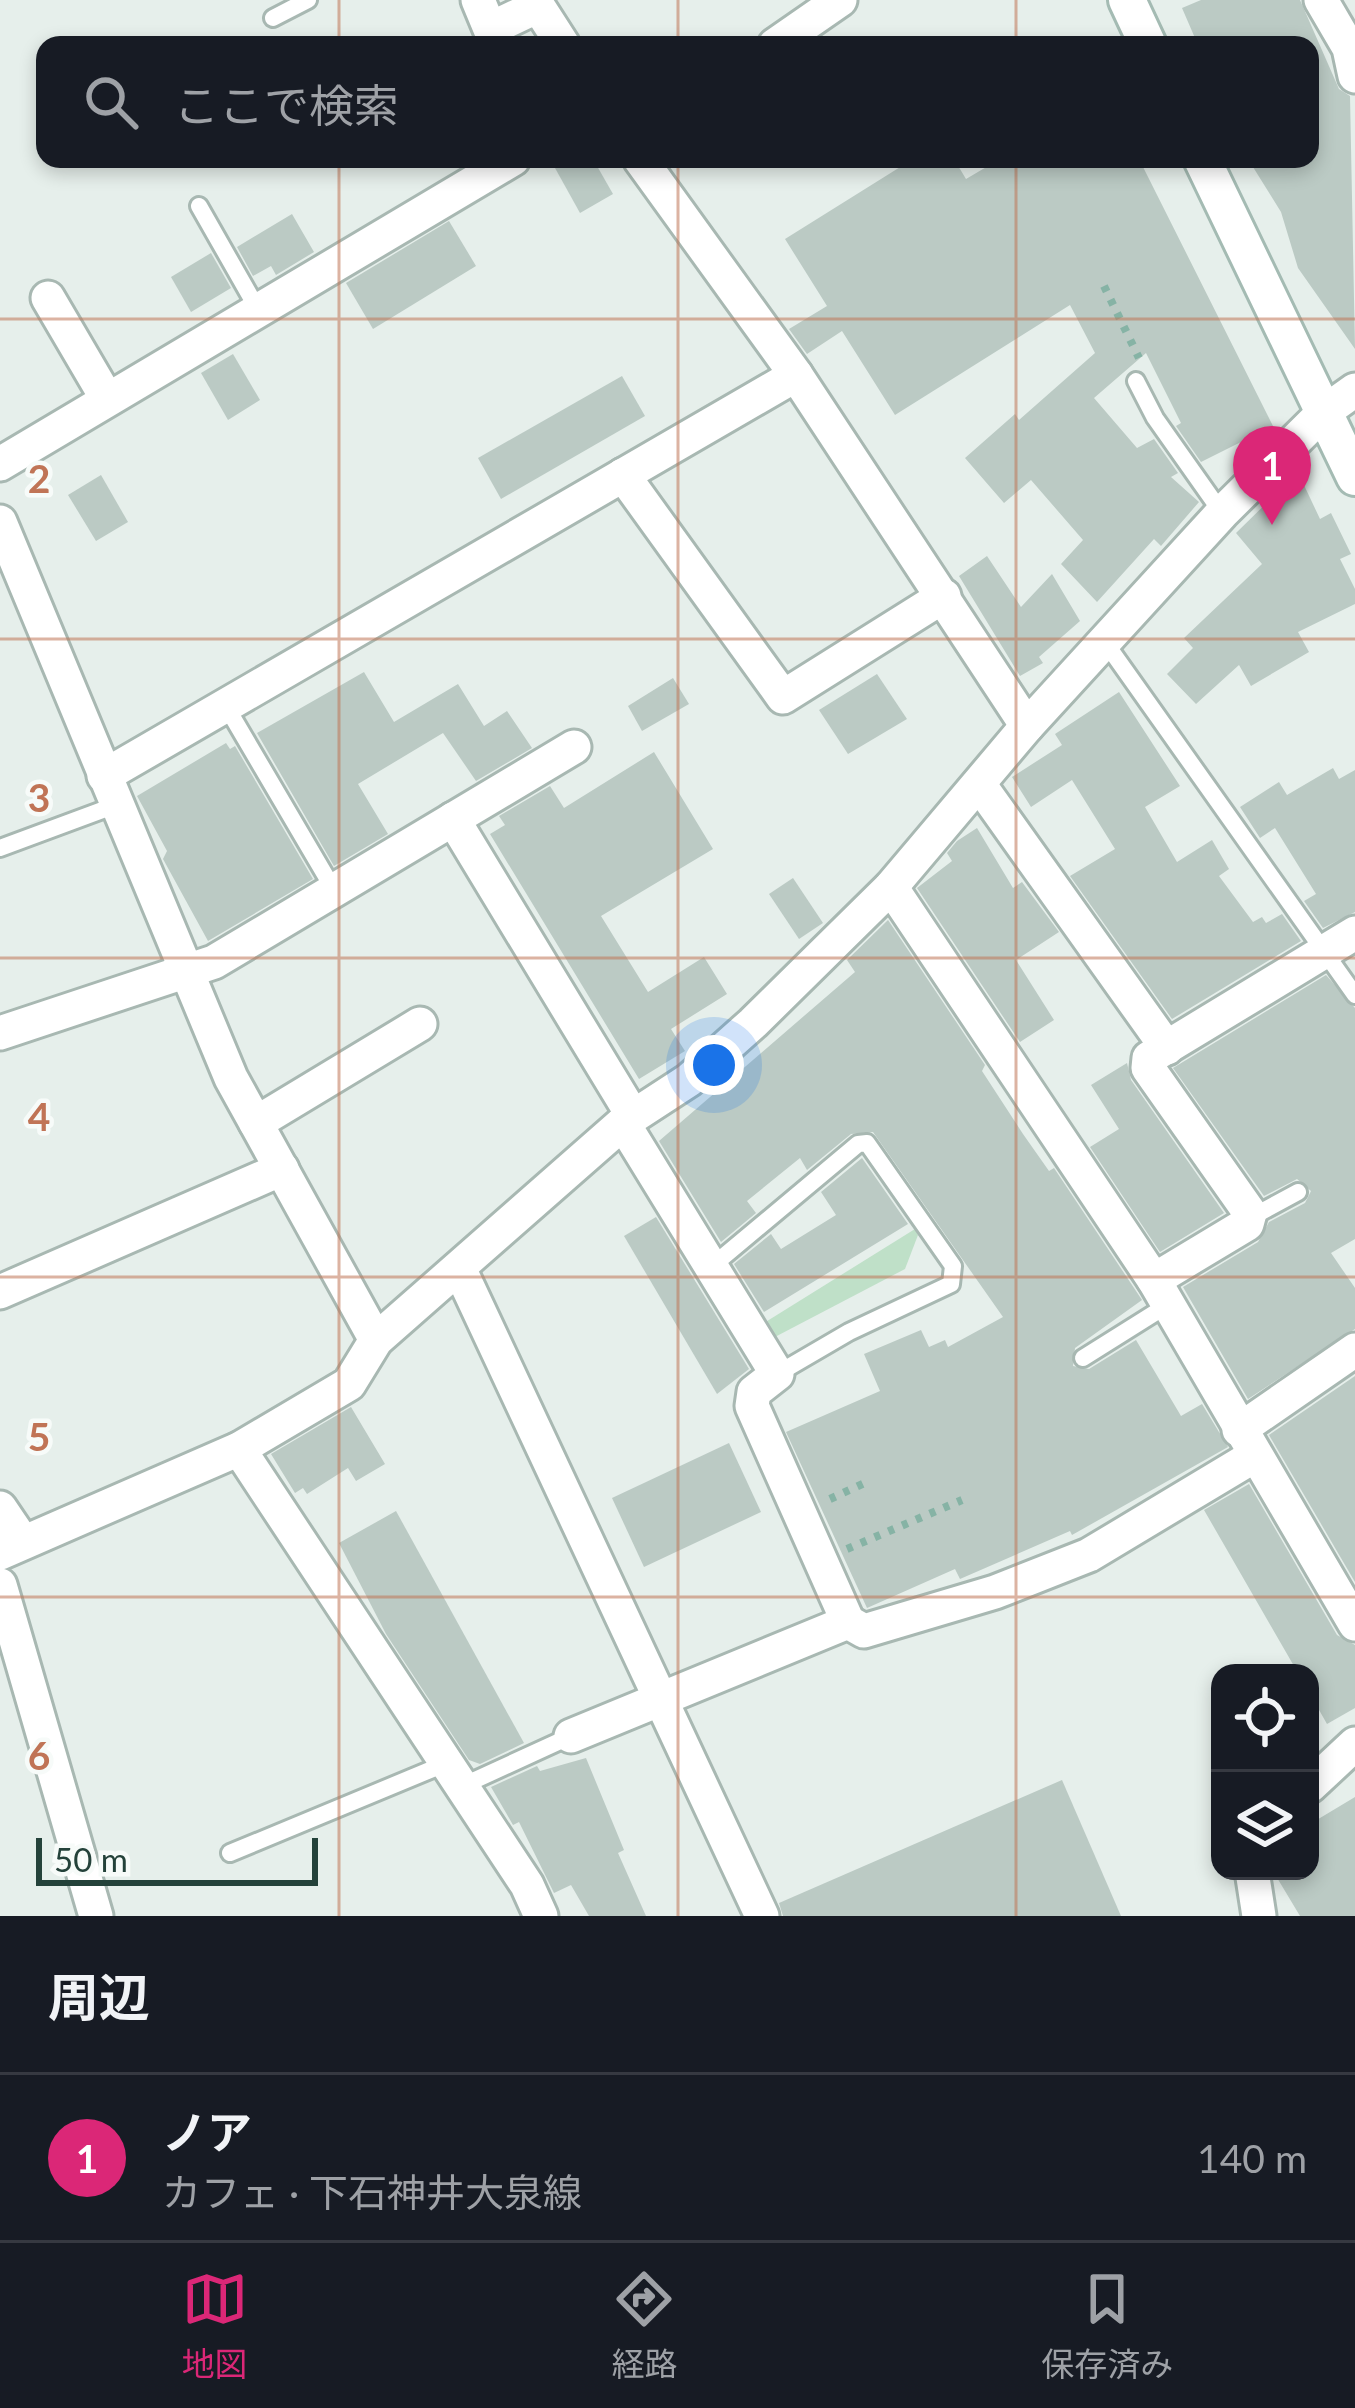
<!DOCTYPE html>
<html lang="ja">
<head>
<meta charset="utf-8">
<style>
	body { margin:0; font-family:Lato,"Noto Sans JP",sans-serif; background:#20242c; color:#f1f3f6 }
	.controls { position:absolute; right:36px; bottom:36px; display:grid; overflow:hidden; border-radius:24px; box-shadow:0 6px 18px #0003 }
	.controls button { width:108px; height:108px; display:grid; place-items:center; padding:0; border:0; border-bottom:3px solid #363941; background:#171b24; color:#f1f3f6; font:60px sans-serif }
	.scale { position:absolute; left:36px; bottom:30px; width:282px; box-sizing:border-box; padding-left:12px; border:6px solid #24423a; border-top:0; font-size:33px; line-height:42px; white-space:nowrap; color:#24423a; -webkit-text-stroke:9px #f7fbf9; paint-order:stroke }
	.you { position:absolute; left:714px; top:1065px; width:42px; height:42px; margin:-30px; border:9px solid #fff; border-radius:50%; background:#1a73e8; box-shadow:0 0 0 18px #1a73e833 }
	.badge { display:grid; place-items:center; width:78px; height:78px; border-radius:50%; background:#db2777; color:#fff; font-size:39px; font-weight:700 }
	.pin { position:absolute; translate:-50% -99px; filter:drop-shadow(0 3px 6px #0008) }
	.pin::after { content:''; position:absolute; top:63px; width:42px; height:36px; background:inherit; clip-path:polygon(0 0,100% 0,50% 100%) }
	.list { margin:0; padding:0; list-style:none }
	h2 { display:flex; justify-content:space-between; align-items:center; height:156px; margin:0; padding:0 48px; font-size:51px }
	h2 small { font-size:39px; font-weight:400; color:#9ea1a6 }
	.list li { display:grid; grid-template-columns:78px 1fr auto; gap:36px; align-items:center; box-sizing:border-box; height:168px; padding:0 48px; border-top:3px solid #363941 }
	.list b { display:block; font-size:45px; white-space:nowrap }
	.list p { margin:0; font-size:39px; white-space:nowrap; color:#9ea1a6 }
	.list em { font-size:39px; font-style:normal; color:#9ea1a6 }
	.icon { flex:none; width:66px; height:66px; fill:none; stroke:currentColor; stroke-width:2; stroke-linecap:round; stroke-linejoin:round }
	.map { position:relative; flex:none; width:1355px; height:1916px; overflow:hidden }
	.search { position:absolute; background:#171b24; box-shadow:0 6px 18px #0003; left:36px; right:36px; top:36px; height:132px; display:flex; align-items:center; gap:30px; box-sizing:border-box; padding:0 42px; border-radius:24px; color:#9ea1a6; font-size:45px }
	.sheet { height:324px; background:#171b24 }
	nav { display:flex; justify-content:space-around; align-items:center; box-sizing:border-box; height:168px; border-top:3px solid #363941; background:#171b24; font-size:33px; color:#9ea1a6 }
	nav a { display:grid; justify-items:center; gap:6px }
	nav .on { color:#db2777 }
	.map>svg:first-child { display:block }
	.green { fill:#bfe0c8 }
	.building { fill:#bbcac4 }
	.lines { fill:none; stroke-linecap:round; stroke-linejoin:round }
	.lane-casing { stroke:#a8b8b2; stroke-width:22 }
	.street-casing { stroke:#a8b8b2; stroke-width:39 }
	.secondary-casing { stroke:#a4bbb3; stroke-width:42 }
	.path { stroke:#86b3a5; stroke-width:8; stroke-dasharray:6 9; stroke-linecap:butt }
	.lane { stroke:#fff; stroke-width:16 }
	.street { stroke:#fff; stroke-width:33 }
	.secondary { stroke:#fff; stroke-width:36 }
	.grid { fill:none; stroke:#c07456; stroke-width:3; stroke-opacity:0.55 }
	.grid-label { font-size:39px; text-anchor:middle; font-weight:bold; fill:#c07456; stroke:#f7fbf9; stroke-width:9; stroke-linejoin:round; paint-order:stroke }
</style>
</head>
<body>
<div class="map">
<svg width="1355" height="1916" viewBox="0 0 1355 1916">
	<rect width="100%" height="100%" fill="#e6efeb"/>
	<path class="green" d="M915,1229L918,1235L905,1269L773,1338L764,1323Z"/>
	<g class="building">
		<path d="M1201,0H1300L1339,89L1350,96L1355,349L1298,268L1281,212L1248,159H1310V45H1198L1182,8Z"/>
		<path d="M550,159H593L613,194L580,213Z"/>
		<path d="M913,159H954L966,179L1000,159H1139L1273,426L1201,462L1176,426L1181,423L1146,353L1094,398L1137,448L1154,439L1178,473L1171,477L1199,502L1161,546L1154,539L1097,602L1061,564L1083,540L1031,480L1004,503L965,458L1015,414L1019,420L1095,353L1070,305L895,415L842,331L807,354L789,329L827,306L785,239Z"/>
		<path d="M292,214L314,252L276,275L271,266L253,276L237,247Z"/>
		<path d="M449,221L476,266L373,329L346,283Z"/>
		<path d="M211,253L231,288L191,312L171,277Z"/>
		<path d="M233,354L260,400L228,420L201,373Z"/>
		<path d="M622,376L645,416L501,499L478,458Z"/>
		<path d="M101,475L128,522L96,541L68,495Z"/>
		<path d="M1290,480L1294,488L1303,483L1320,519L1331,513L1351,554L1340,559L1355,589V604L1298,632L1309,652L1251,686L1239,665L1196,704L1167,674L1193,648L1184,638L1262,564L1236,533Z"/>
		<path d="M987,556L1021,607L1052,574L1080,621L1039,657L1043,663L1020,676L959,576Z"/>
		<path d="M364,672L394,722L458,684L484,726L507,711L532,748L476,781L443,733L358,784L388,834L334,866L257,733Z"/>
		<path d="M877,674L907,719L848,754L819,710Z"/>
		<path d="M673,678L689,704L642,731L628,706Z"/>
		<path d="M1119,692L1180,786L1145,807L1177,862L1212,840L1229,869L1219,876L1253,922L1262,917L1266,923L1282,914L1301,941L1172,1019L1070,876L1115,849L1072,780L1031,807L1012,777L1062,745L1055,734Z"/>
		<path d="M226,743L230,749L235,746L313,879L208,941L163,859L167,851L137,796Z"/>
		<path d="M654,752L713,849L601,916L648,992L704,957L727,994L671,1029L685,1051L639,1079L490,834L505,825L499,816L550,786L564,808Z"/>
		<path d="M1333,768L1339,779L1355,770V912L1323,928L1304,901L1316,894L1275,828L1260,838L1240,807L1279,782L1287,795Z"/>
		<path d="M977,828L1013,888L1022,882L1059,932L1016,960L1054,1020L1020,1042L917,888L952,861L947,853L957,841Z"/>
		<path d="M793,878L823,923L799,939L769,894Z"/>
		<path d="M888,920L985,1065L982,1071L1023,1134L1049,1171L1054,1168L1142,1300L1075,1348L1073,1366L1089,1369L1136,1340L1181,1416L1202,1404L1228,1447L1072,1535L1070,1531L960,1579L955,1569L867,1608L786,1432L880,1391L864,1354L921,1330L929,1347L945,1340L948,1347L1003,1317L873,1132L851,1134L807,1170L800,1158L747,1201L756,1213L721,1242L659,1141L855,972L847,960Z"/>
		<path d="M1326,975L1355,1008V1239L1331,1253L1355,1288V1329L1248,1399L1183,1287L1258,1242L1269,1222L1305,1203L1311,1191L1297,1179L1264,1196L1173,1068Z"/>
		<path d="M1127,1063L1131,1080L1224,1213L1160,1252L1090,1147L1119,1129L1091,1085Z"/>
		<path d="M862,1158L908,1224L764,1312L734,1264L771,1234L781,1249L836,1215L821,1192Z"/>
		<path d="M656,1217L749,1369L717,1394L624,1236Z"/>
		<path d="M1355,1376V1582L1269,1435Z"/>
		<path d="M351,1407L385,1464L356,1481L348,1468L307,1494L303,1488L295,1493L271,1454Z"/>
		<path d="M729,1443L761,1512L644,1567L612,1498Z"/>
		<path d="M1249,1484L1337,1635L1355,1645V1708L1327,1724L1310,1694V1673H1298L1204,1510Z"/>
		<path d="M396,1511L524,1743L480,1764L469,1760L386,1634L339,1543Z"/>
		<path d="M586,1758L624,1850L618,1853L646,1916H589L571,1885L554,1893L519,1822L513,1825L491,1787L537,1766L540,1771Z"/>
		<path d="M1062,1780L1121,1916H783L779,1903Z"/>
		<path d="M1355,1797V1916H1300L1273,1871H1310V1824Z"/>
	</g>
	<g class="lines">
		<g class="lane-casing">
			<g id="lane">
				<path d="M273,18L308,0"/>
				<path d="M199,206L257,308"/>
				<path d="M1136,381L1155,418L1222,513"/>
				<path d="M1105,642L1355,995"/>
				<path d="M226,706L334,890"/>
				<path d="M0,848L116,805"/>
				<path d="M1250,1218L1298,1192"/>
				<path d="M711,1267L858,1144L867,1143L953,1266L951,1284L849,1332L777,1374"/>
				<path d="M1083,1358L1169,1304"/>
				<path d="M462,1786L571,1736"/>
				<path d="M230,1853L447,1763"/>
			</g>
		</g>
		<g class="street-casing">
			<g id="street">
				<path d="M478,0L490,29L538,6L563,45"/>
				<path d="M1321,0L1349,48L1355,76"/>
				<path d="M775,45L840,0"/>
				<path d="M640,159L796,375L1027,726"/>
				<path d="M48,298L106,397"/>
				<path d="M0,464L513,159"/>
				<path d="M623,475L783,697L944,596"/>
				<path d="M0,522L231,1078L376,1340"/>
				<path d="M104,776L796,375"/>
				<path d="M979,784L1167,1048"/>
				<path d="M453,819L633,1116"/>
				<path d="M891,887L1154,1280L1355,1624"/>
				<path d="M0,1033L214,962L574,747"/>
				<path d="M256,1123L420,1024"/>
				<path d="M623,1123L777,1374L754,1392L752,1406L848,1622"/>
				<path d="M459,1268L762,1916"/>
				<path d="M1154,1280L1247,1224L1250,1213L1148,1068L1149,1058L1355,933"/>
				<path d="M0,1292L282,1169"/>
				<path d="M1239,1430L1355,1350"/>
				<path d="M239,1449L527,1885L541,1916"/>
				<path d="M0,1508L23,1542"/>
				<path d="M0,1553L239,1449L349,1384L376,1340L623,1123L689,1080L753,1023L891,887L1027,726L1222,513L1324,412L1355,390"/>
				<path d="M0,1585L96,1916"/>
				<path d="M571,1736L848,1622L864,1631L995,1592L1089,1555L1254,1456"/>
				<path d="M1310,1786L1355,1744"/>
				<path d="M1252,1871L1259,1916"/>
			</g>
		</g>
		<g class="secondary-casing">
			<g id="secondary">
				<path d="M1127,0L1148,45"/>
				<path d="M1202,159L1355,477"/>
			</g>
		</g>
		<g class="path">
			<path d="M1104,286L1139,358"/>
			<path d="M830,1499L867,1482"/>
			<path d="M847,1549L962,1500"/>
		</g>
		<use href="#lane" class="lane"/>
		<use href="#street" class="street"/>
		<use href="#secondary" class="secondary"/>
	</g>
	<path class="grid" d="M339,0V45M678,0V45M1016,0V45M339,159V1916M678,159V1916M1016,159V1916M0,319H1355M0,639H1355M0,958H1355M0,1277H1355M0,1597H1355"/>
	<g class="grid-label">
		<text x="39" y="493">2</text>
		<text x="39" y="812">3</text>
		<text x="39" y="1131">4</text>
		<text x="39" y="1451">5</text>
		<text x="39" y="1770">6</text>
	</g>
</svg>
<div class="controls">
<button><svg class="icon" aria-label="locate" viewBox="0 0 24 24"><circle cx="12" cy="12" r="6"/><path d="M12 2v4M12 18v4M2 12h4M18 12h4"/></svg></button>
<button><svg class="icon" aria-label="layers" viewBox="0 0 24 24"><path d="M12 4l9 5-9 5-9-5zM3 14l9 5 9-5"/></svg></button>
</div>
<div class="scale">50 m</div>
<div class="you"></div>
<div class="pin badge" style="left:1272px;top:525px">1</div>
<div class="search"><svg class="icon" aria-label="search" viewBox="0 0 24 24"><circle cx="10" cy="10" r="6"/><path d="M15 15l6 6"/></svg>ここで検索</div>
</div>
<section class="sheet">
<h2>周辺<small></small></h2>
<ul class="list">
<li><span class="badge">1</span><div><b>ノア</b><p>カフェ · 下石神井大泉線</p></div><em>140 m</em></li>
</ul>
</section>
<nav>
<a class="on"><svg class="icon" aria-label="map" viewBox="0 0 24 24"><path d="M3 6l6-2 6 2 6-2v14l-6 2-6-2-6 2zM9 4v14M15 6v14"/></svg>地図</a>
<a><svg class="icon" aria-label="directions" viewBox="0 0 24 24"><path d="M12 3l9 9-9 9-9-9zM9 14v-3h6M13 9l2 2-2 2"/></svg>経路</a>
<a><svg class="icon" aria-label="saved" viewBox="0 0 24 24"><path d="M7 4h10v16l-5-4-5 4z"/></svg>保存済み</a>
</nav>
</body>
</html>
